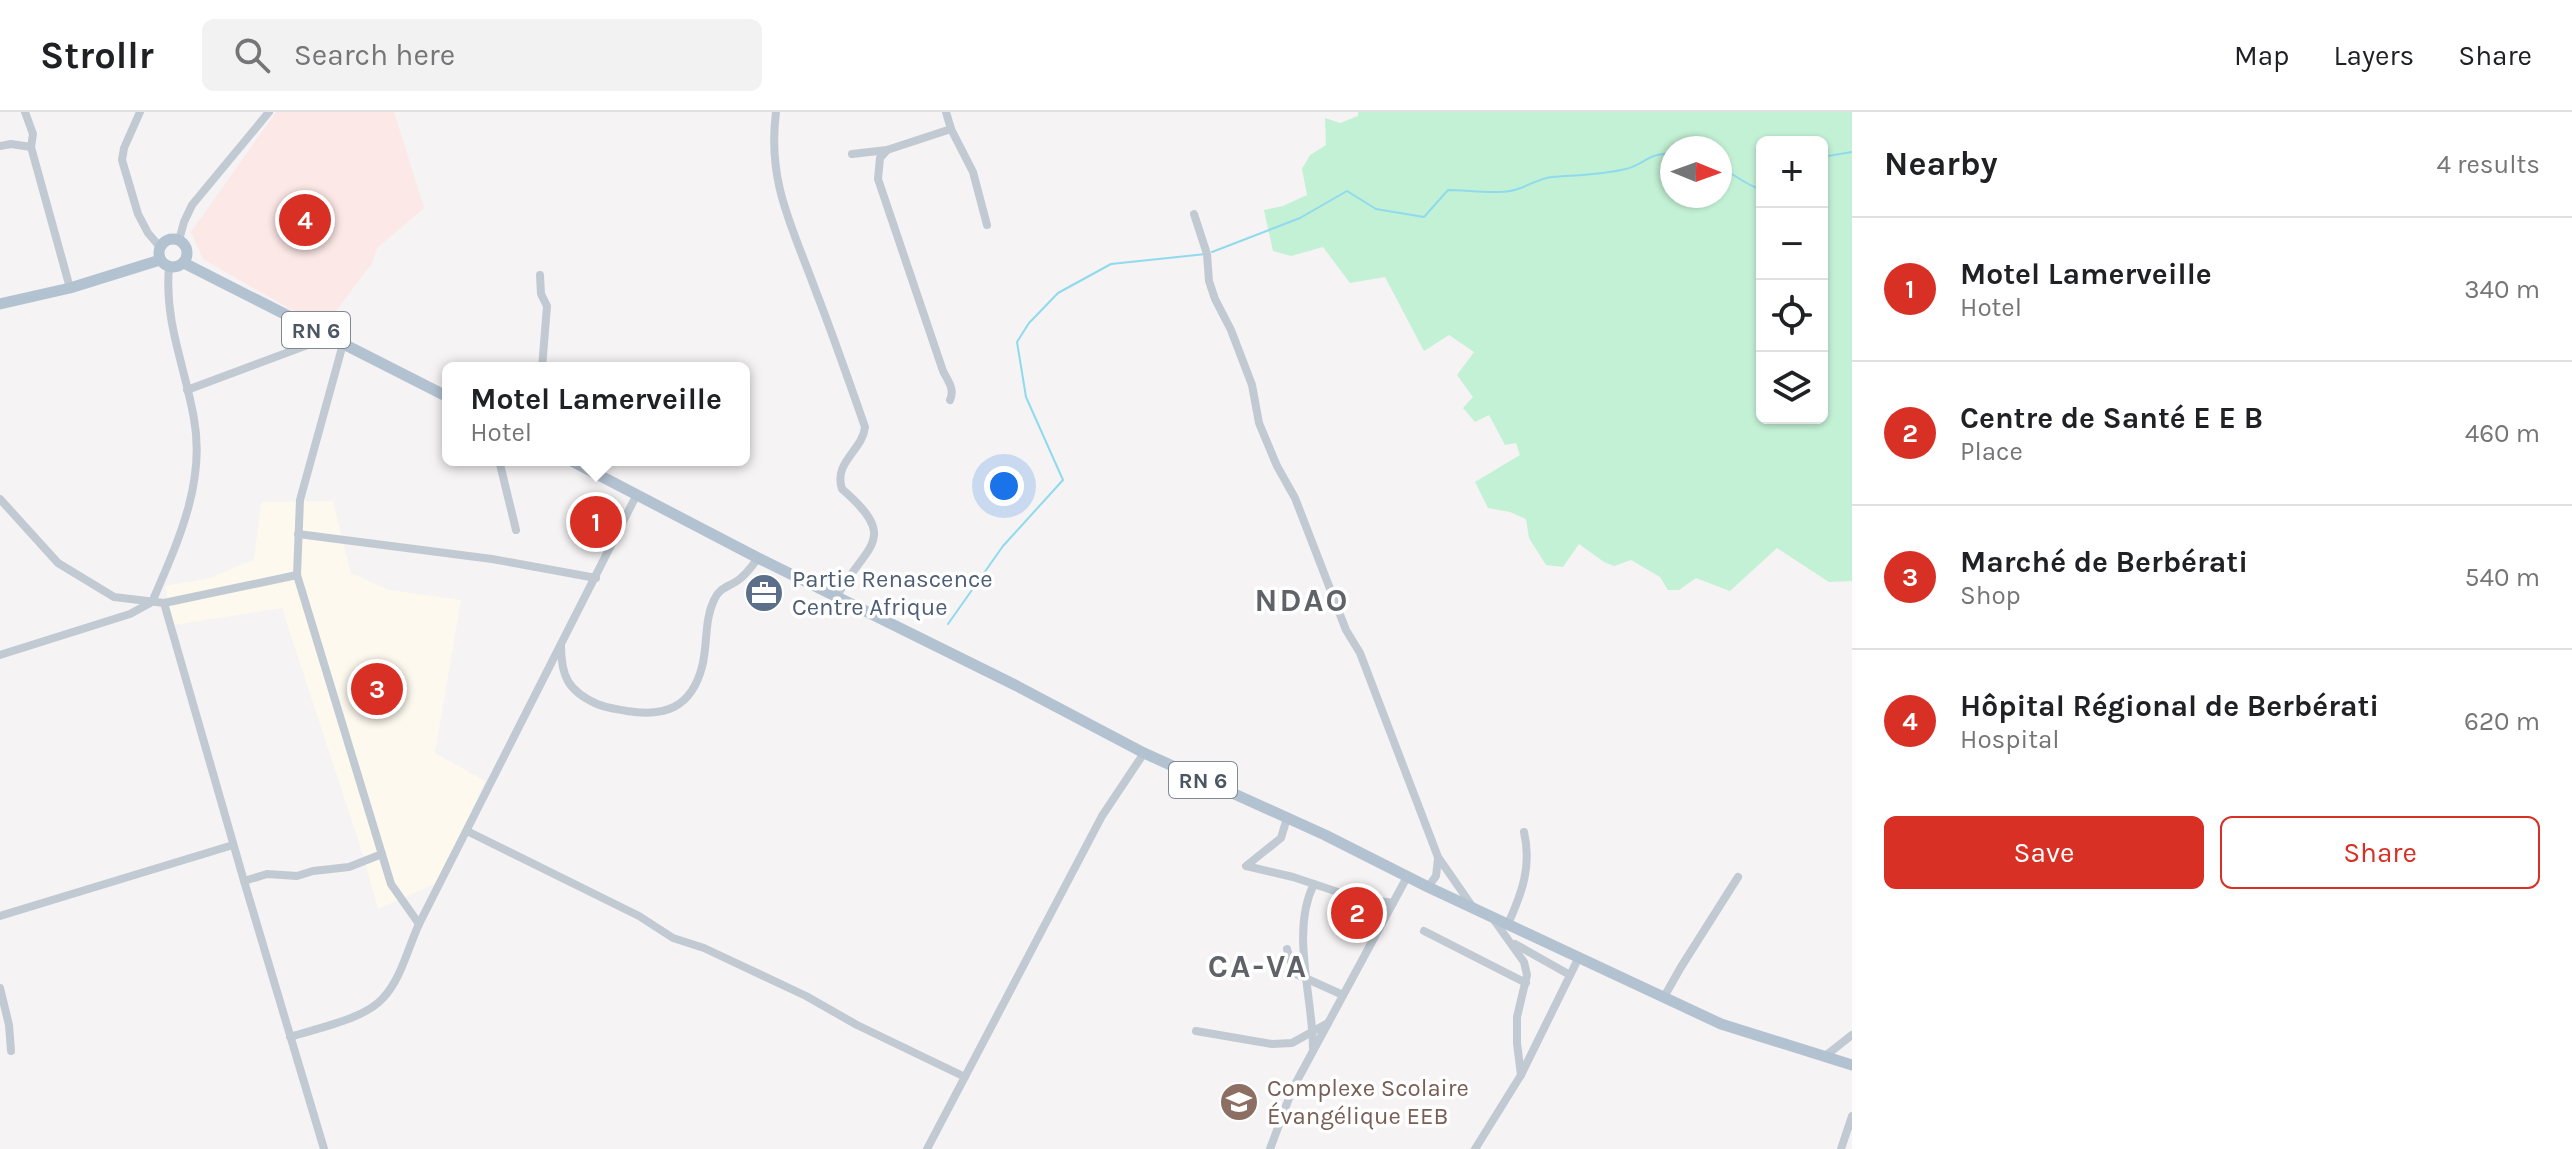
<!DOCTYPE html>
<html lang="en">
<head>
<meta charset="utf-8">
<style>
	body { margin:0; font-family:Karla,sans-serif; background:#f2f2f2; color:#202124 }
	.controls { position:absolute; right:24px; top:24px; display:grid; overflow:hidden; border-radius:12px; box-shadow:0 2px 6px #0004 }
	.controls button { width:72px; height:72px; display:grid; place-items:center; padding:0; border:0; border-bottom:2px solid #e0e0e0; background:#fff; color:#202124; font:40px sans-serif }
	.compass { position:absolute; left:1660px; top:24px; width:72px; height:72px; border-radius:50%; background:#fff; box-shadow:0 2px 6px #0004; rotate:91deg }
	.you { position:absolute; left:1004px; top:374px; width:28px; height:28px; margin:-20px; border:6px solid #fff; border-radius:50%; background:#1a73e8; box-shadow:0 0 0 12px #1a73e833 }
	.badge { display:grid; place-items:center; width:52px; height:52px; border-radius:50%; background:#d93025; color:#fff; font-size:26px; font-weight:700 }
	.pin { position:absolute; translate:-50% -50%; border:4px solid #fff; box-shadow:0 2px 8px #0006 }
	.popup { position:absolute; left:442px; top:250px; width:308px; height:104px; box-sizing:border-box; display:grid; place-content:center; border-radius:12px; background:#fff; filter:drop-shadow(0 2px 6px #0005); font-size:26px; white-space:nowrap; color:#757577 }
	.popup b { font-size:30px; color:#202124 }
	.popup::after { content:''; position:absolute; left:50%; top:100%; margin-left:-16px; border:16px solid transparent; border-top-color:#fff }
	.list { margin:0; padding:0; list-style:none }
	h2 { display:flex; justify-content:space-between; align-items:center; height:104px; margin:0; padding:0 32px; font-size:34px }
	h2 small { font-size:26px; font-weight:400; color:#757577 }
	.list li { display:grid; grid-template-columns:52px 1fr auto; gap:24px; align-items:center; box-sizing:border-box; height:144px; padding:0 32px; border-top:2px solid #e0e0e0 }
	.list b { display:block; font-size:30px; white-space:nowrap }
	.list p { margin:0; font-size:26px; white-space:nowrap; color:#757577 }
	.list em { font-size:26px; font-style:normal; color:#757577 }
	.actions { display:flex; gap:16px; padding:24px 32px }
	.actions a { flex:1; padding:18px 0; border:2px solid #d93025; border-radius:12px; text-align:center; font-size:28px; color:#d93025 }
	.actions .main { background:#d93025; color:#fff }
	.icon { flex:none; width:44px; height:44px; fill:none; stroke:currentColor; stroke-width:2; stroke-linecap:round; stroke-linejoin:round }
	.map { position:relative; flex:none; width:1852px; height:1037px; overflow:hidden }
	header { display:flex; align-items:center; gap:48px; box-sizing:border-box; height:112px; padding:0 40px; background:#fff; border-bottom:2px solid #e0e0e0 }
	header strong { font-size:38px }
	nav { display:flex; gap:44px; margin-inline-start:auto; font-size:28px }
	.search { width:560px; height:72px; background:#f2f2f2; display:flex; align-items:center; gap:20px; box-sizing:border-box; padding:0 28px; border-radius:12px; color:#757577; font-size:30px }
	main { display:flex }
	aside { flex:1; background:#fff }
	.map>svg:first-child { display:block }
	.commercial { fill:#fdf9ef }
	.medical { fill:#fce8e6 }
	.green { fill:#c3f1d5; fill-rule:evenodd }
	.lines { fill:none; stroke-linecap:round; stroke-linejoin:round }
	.stream { stroke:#90daee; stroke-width:2 }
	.minor { stroke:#c1cad2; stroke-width:8 }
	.major { stroke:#b3c2d1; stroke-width:11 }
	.labels { text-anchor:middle; stroke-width:7; stroke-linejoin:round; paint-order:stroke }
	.shield { fill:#fff; stroke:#808990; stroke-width:2 }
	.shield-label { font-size:22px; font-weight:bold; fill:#4a5661 }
	.service-label { font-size:24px; fill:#4e5e75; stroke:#fff; text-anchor:start }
	.education-label { font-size:24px; fill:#785e54; stroke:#fff; text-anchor:start }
	.district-label { font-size:32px; font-weight:bold; letter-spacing:2px; fill:#5f6368; stroke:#fff }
</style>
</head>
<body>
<header>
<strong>Strollr</strong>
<div class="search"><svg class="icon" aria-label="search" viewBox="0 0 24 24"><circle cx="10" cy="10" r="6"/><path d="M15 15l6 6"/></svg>Search here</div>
<nav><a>Map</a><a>Layers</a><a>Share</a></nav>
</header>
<main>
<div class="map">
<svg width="1852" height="1037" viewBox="0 0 1852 1037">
	<rect width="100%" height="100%" fill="#f5f3f3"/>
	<path class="commercial" d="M333,389L351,461L389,478L461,488L435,641L485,669L441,769L378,797L363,743L282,496L174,513L165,474L211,466L254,447L261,390Z"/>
	<path class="medical" d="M276,0H394L424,96L377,136L372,151L323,216L203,147L191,120Z"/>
	<path class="green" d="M1358,0H1852V469L1829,470L1777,436L1730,479L1696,466L1679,478H1668L1660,465L1631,448L1614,454L1604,450L1579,432L1563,455L1546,453L1529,426L1526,407L1510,400L1488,396L1475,370L1520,343L1516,331L1505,333L1489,303L1475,310L1463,296L1473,285L1457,263L1474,240L1449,223L1424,239L1385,165L1350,171L1323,135L1291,144L1273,139L1264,98L1283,94L1307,83L1302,57L1310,43L1326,33L1325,6L1340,11L1358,4ZM1762,30H1822V306H1762ZM1672,36H1720V84H1672Z"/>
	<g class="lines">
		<g class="stream">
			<path d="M1822,45L1852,40"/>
			<path d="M1720,55C1735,63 1746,73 1762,78"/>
			<path d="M1212,140L1300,106L1347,79L1376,97L1424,105L1448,78C1467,78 1491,82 1510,79C1524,77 1536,67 1552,65C1577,63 1601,63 1626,57C1645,52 1649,40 1672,42"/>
			<path d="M948,512L1003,434L1063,368L1026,285L1017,230L1029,211L1058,181L1111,152L1206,142"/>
		</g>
		<g class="minor">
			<path d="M25,0L33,22L31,35L70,176"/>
			<path d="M140,0L124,36L122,48L138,102L148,121L160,135"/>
			<path d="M776,0C767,70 792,114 815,177C833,223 849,269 865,315C863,338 833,350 842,377C901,428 866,432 837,484"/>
			<path d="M946,0L951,17L973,60L987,113"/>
			<path d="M0,34L11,32L31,35"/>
			<path d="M887,38L880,46L878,67L943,259C948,269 955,277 950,288"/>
			<path d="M852,42L887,38L951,17"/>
			<path d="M1194,102L1207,142L1209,169L1215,187L1231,218L1252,273L1259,311L1277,354L1295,386L1346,518L1360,541L1438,745L1472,794"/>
			<path d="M179,128L184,110L192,93L269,0"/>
			<path d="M540,163L541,182L547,194L542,256"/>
			<path d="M343,232L300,388L297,463L391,772L419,812"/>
			<path d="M187,278L329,225"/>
			<path d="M499,348L516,418"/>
			<path d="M464,350L467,348"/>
			<path d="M0,387L58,451L114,485L164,491L297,463"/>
			<path d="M298,422L492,447L596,466"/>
			<path d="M164,491L244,769L324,1037"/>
			<path d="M561,534C561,564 568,579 597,592C606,596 617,597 627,599C665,605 691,596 702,555C708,532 704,509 714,488C719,476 728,475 737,469C746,463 752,454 758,446"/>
			<path d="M0,543L130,502L152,490C177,432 206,371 194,307C185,254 164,210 169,155"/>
			<path d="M1287,706L1281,726L1246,754L1293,765L1353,785L1393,791"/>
			<path d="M467,719L639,804L673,826L704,836L806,884L857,913L965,965"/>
			<path d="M244,769L267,762L297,764L313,759L349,755L382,742"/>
			<path d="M1428,775L1436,764L1438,747"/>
			<path d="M0,804L233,733"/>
			<path d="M1494,808L1524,850L1527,863L1517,905V931L1521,963"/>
			<path d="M1508,812C1522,781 1532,754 1524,720"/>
			<path d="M1424,819L1526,871"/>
			<path d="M1515,832L1570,863"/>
			<path d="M1287,837L1294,861L1343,883"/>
			<path d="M0,876L9,913L11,939"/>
			<path d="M1664,885L1681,855L1738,765"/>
			<path d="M1196,919L1272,932L1292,931L1328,911"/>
			<path d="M290,925C317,916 365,907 383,886C401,867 408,836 419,812L636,384"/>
			<path d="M1313,936C1313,885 1290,819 1314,772"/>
			<path d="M1824,945L1852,923"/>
			<path d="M927,1037L1102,704L1144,641"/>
			<path d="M1270,1037L1292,978L1407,765"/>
			<path d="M1475,1037L1521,963L1579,845"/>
			<path d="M1841,1037L1852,1004"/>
		</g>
		<g class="major">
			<circle cx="173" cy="141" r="14"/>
			<path d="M184,151L448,285"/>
			<path d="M0,192L70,176L160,148"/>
			<path d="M570,348L758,446L1017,574L1144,641L1325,723L1428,775L1721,912L1852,953"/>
		</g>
	</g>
	<defs>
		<g id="office-disc" transform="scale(2)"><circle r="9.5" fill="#5c6f8a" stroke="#fff"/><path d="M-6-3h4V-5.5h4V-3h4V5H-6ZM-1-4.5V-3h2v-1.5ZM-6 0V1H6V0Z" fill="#fff"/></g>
		<g id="school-disc" transform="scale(2)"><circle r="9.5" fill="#8d6e63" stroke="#fff"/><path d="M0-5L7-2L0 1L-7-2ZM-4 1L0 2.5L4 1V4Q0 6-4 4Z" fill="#fff"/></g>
	</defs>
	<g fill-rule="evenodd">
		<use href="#office-disc" x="764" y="481"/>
		<use href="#school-disc" x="1239" y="990"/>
	</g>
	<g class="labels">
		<g class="shield">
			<rect x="282" y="200" width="68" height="36" rx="6"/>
			<rect x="1169" y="650" width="68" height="36" rx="6"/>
		</g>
		<g class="shield-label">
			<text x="316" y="226">RN 6</text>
			<text x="1203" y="676">RN 6</text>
		</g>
		<g class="service-label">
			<text x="792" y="475">Partie Renascence<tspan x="792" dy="28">Centre Afrique</tspan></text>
		</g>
		<g class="education-label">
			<text x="1267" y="984">Complexe Scolaire<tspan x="1267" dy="28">Évangélique EEB</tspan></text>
		</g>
		<g class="district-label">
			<text x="1302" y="499">NDAO</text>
			<text x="1258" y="865">CA-VA</text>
		</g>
	</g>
</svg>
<div class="controls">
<button>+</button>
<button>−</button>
<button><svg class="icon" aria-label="locate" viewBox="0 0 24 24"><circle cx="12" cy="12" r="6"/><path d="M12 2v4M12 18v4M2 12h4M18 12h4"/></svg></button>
<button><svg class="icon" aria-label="layers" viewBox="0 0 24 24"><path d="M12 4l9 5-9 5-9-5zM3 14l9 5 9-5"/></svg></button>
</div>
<svg class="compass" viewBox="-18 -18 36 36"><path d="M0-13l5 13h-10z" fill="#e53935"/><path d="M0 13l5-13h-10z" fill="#757577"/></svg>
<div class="you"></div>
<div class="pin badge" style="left:596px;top:410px">1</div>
<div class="popup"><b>Motel Lamerveille</b>Hotel</div>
<div class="pin badge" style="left:1357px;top:801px">2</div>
<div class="pin badge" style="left:377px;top:577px">3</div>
<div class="pin badge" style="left:305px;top:108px">4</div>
</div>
<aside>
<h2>Nearby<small>4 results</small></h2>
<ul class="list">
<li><span class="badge">1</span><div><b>Motel Lamerveille</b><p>Hotel</p></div><em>340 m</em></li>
<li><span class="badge">2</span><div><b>Centre de Santé E E B</b><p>Place</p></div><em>460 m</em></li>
<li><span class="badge">3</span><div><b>Marché de Berbérati</b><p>Shop</p></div><em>540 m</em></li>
<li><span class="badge">4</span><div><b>Hôpital Régional de Berbérati</b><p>Hospital</p></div><em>620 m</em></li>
</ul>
<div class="actions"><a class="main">Save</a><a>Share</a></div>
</aside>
</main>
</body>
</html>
